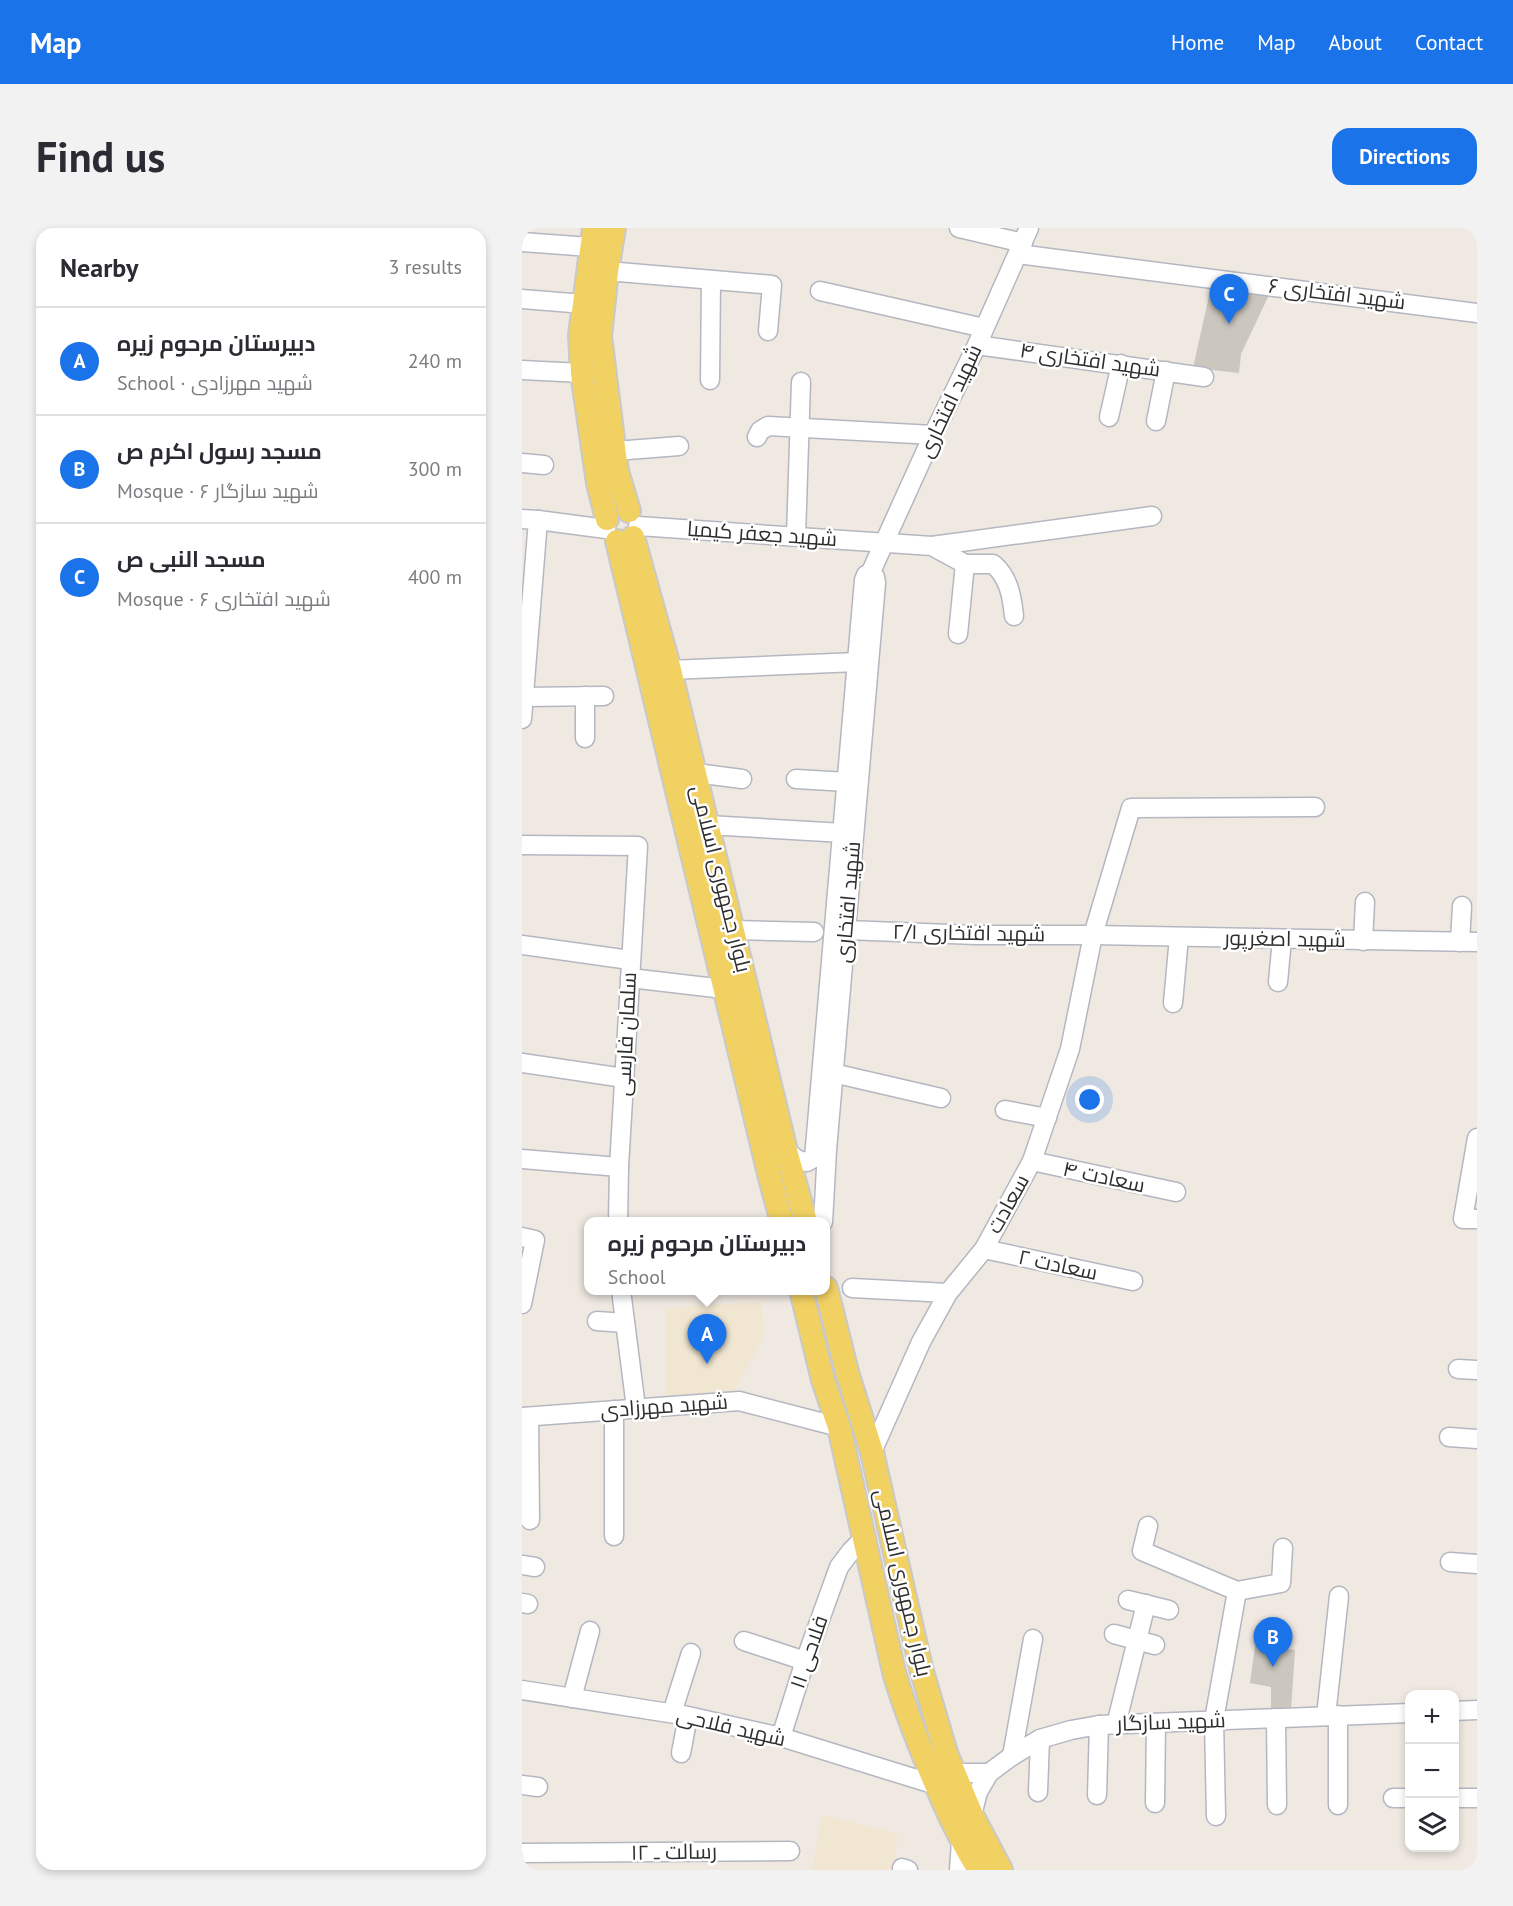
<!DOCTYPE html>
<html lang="en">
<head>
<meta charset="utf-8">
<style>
	body { margin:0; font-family:"PT Sans",Cairo,sans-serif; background:#f2f2f3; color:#2b2b33 }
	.controls { position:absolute; right:18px; bottom:18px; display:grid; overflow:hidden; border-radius:12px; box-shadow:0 3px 9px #0003 }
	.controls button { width:54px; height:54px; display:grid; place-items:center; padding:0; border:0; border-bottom:2px solid #e1e1e2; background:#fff; color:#2b2b33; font:30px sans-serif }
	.you { position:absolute; left:568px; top:872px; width:21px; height:21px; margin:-15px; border:4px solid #fff; border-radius:50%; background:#1a73e8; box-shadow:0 0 0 9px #1a73e833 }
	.badge { display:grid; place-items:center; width:39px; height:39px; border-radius:50%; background:#1a73e8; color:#fff; font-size:20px; font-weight:700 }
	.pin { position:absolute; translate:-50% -50px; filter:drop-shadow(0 2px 3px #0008) }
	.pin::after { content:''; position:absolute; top:32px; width:21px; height:18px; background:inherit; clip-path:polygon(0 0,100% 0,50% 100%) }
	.popup { position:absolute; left:62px; top:989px; width:246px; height:78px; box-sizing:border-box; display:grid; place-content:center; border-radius:12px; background:#fff; filter:drop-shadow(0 2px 4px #0005); font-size:20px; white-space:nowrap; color:#7c7c81 }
	.popup b { font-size:22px; color:#2b2b33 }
	.popup::after { content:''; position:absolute; left:50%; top:100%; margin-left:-12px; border:12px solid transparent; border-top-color:#fff }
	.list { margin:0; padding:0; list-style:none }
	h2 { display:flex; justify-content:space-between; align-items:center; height:78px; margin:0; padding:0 24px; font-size:26px }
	h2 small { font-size:20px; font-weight:400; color:#7c7c81 }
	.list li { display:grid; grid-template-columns:39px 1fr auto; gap:18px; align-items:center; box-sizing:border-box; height:108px; padding:0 24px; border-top:2px solid #e1e1e2 }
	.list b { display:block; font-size:22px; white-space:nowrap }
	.list p { margin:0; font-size:20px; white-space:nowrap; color:#7c7c81 }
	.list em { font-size:20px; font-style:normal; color:#7c7c81 }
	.icon { flex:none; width:33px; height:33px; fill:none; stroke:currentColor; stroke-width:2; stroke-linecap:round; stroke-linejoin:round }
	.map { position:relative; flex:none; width:955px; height:1642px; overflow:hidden; border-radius:18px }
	header { display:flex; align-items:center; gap:36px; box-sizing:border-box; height:84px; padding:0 30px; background:#1a73e8; color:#fff }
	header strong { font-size:28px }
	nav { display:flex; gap:33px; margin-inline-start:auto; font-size:21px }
	.intro { display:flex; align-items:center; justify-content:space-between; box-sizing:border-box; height:144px; padding:0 36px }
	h1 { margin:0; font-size:42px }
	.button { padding:15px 27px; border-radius:18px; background:#1a73e8; color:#fff; font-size:21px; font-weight:700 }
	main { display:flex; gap:36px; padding:0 36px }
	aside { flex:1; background:#fff; border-radius:18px; box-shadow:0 3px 9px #0003 }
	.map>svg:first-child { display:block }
	.education { fill:#f0e6d1 }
	.building { fill:#cbc7bf }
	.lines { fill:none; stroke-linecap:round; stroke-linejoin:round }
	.minor-casing { stroke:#b4b7c1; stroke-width:21 }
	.major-casing { stroke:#c9c9c9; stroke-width:26 }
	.minor { stroke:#fff; stroke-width:18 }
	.major { stroke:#f2d163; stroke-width:22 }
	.labels { text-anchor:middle; stroke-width:5; stroke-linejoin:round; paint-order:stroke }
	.street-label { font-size:21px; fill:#2e2e2e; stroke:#fff }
</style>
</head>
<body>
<header>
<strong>Map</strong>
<nav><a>Home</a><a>Map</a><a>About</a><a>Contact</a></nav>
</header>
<div class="intro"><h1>Find us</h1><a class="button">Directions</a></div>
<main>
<aside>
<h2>Nearby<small>3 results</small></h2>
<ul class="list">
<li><span class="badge">A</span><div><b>دبیرستان مرحوم زیره</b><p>School · شهید مهرزادی</p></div><em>240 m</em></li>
<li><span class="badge">B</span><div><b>مسجد رسول اکرم ص</b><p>Mosque · شهید سازگار ۶</p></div><em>300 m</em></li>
<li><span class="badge">C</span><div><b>مسجد النبی ص</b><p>Mosque · شهید افتخاری ۶</p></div><em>400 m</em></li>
</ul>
</aside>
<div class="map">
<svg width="955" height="1642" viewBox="0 0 955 1642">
	<rect width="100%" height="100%" fill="#efe9e1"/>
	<g class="education">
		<path d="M240,1074L242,1109L211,1164L143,1169V1080Z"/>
		<path d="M300,1587L375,1605L373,1642H290Z"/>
	</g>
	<g class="building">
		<path d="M689,59L747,67L719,126L717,145L671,140Z"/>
		<path d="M733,1418L773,1422L769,1482H749V1459L728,1455Z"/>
	</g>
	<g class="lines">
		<g class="minor-casing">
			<g id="minor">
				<path d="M437,0L501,15"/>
				<path d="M0,14L68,19"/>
				<path d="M496,26L955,85"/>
				<path d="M85,43L250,57L246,103"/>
				<path d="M298,63L462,100"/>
				<path d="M0,71L62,76"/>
				<path d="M455,117L682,149"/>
				<path d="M0,142L60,145"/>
				<path d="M188,152L189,52"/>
				<path d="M587,189L599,136"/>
				<path d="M634,193L644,143"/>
				<path d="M235,209L238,203L246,198L411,207"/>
				<path d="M93,223L157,218"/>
				<path d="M0,235L22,237"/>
				<path d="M0,291L16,292L84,301"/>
				<path d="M116,298L410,318L443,336L436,406"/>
				<path d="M274,308L279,154"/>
				<path d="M410,318L630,288"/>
				<path d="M443,336H471C487,349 490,369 492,388"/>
				<path d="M348,346L411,207L455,117L507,0"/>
				<path d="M148,442L335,434"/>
				<path d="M2,469L82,468"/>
				<path d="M0,491L16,292"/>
				<path d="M63,510V468"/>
				<path d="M174,545L220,551"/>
				<path d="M274,551L325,554"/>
				<path d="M186,597L321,605"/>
				<path d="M0,617L116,618L97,939L96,994"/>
				<path d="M212,702L292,704"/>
				<path d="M324,702L454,707H571L955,714"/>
				<path d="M841,713L843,674"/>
				<path d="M938,714L940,678"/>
				<path d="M0,717L108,732"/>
				<path d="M108,750L202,761"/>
				<path d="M756,754L760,711"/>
				<path d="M651,775L657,709"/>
				<path d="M0,835L102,850"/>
				<path d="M311,845L419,870"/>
				<path d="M483,882L525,890"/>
				<path d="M955,910L941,991H955"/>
				<path d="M264,923L276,932L285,934L292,930L342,352L344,347L348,346L353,349L354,355L305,922L301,994"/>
				<path d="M0,931L97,939"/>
				<path d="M510,933L654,964"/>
				<path d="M0,1009L13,1012L0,1076"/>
				<path d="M462,1021L611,1053"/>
				<path d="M330,1060L426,1065"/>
				<path d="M99,1062L114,1180"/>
				<path d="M75,1093L103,1095"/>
				<path d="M936,1141L955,1142"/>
				<path d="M0,1189L217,1173L317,1199"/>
				<path d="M7,1189L8,1292"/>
				<path d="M927,1209L955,1211"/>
				<path d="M350,1224L399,1114L426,1065L462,1021L510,933L548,821L571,707L609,580L793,579"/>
				<path d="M626,1298L620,1323L715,1363L692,1492L694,1588"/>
				<path d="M92,1308V1182"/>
				<path d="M928,1334L955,1336"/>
				<path d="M0,1337L13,1339"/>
				<path d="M715,1363L759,1355L761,1320"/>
				<path d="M606,1372L647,1382"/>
				<path d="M0,1375L6,1376"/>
				<path d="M592,1406L633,1417"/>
				<path d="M222,1413L283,1433"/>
				<path d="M0,1462L166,1488L259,1509L414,1557"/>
				<path d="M50,1470L68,1403"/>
				<path d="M932,1483L955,1482"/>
				<path d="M150,1485L169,1425"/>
				<path d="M816,1487V1577"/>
				<path d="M804,1488L817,1368"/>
				<path d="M754,1490L755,1577"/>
				<path d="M594,1497L624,1376"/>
				<path d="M259,1509L283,1433L317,1339L329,1323L341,1311"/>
				<path d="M159,1525L166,1488"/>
				<path d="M490,1528L511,1411"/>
				<path d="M432,1545H467"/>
				<path d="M0,1557L16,1559"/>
				<path d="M516,1564L518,1511"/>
				<path d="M575,1567L577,1497"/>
				<path d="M871,1570H888"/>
				<path d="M932,1570H955"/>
				<path d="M633,1575L634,1495"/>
				<path d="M450,1587L456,1564L467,1545L490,1528L518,1511L549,1502L577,1497L888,1485"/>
				<path d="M0,1625L268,1623"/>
				<path d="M380,1640L386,1642"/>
				<path d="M437,1642L439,1613"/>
			</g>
		</g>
		<g class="major-casing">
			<g id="major">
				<path d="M72,0L58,107L60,145L76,255L85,291"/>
				<path d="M92,0L85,43L78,108L95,243L107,283"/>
				<path d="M111,309L148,442L264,923L284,994"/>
				<path d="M95,313L248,950L260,994"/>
				<path d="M304,1060L325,1144L350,1224L399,1440L424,1525L450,1587L479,1642"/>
				<path d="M279,1062L301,1152L317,1199L372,1444C382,1479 394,1509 408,1543C423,1578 437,1610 457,1642"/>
			</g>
		</g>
		<use href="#minor" class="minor"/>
		<use href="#major" class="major"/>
	</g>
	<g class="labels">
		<g class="street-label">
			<text transform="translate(815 66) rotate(7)" y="7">شهید افتخاری ۶</text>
			<text transform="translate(568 132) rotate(8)" y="7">شهید افتخاری ۴</text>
			<text transform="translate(428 173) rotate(-65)" y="7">شهید افتخاری</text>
			<text transform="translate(240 306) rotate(4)" y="7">شهید جعفر کیمیا</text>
			<text transform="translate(199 651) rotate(76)" y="7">بلوار جمهوری اسلامی</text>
			<text transform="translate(326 674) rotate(-85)" y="7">شهید افتخاری</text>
			<text transform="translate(447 705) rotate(1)" y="7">شهید افتخاری ۲/۱</text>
			<text transform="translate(763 711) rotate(1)" y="7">شهید اصغرپور</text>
			<text transform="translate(104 806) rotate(-87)" y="7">سلمان فارسی</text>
			<text transform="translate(582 949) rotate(12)" y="7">سعادت ۴</text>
			<text transform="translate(486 976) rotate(-61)" y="7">سعادت</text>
			<text transform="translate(536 1037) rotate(12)" y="7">سعادت ۲</text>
			<text transform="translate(142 1178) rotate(-4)" y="7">شهید مهرزادی</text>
			<text transform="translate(381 1355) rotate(77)" y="7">بلوار جمهوری اسلامی</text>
			<text transform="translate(287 1424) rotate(-71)" y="7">فلاحی ۱۱</text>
			<text transform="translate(649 1494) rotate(-2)" y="7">شهید سازگار</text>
			<text transform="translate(209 1499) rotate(13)" y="7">شهید فلاحی</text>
			<text transform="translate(152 1624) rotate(-1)" y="7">رسالت ـ ۱۲</text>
		</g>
	</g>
</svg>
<div class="controls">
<button>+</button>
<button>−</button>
<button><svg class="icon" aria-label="layers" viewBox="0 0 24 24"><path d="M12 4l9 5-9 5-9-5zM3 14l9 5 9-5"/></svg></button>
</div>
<div class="you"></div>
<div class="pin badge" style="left:185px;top:1136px">A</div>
<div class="popup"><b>دبیرستان مرحوم زیره</b>School</div>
<div class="pin badge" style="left:751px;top:1439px">B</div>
<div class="pin badge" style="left:707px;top:96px">C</div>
</div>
</main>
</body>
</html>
